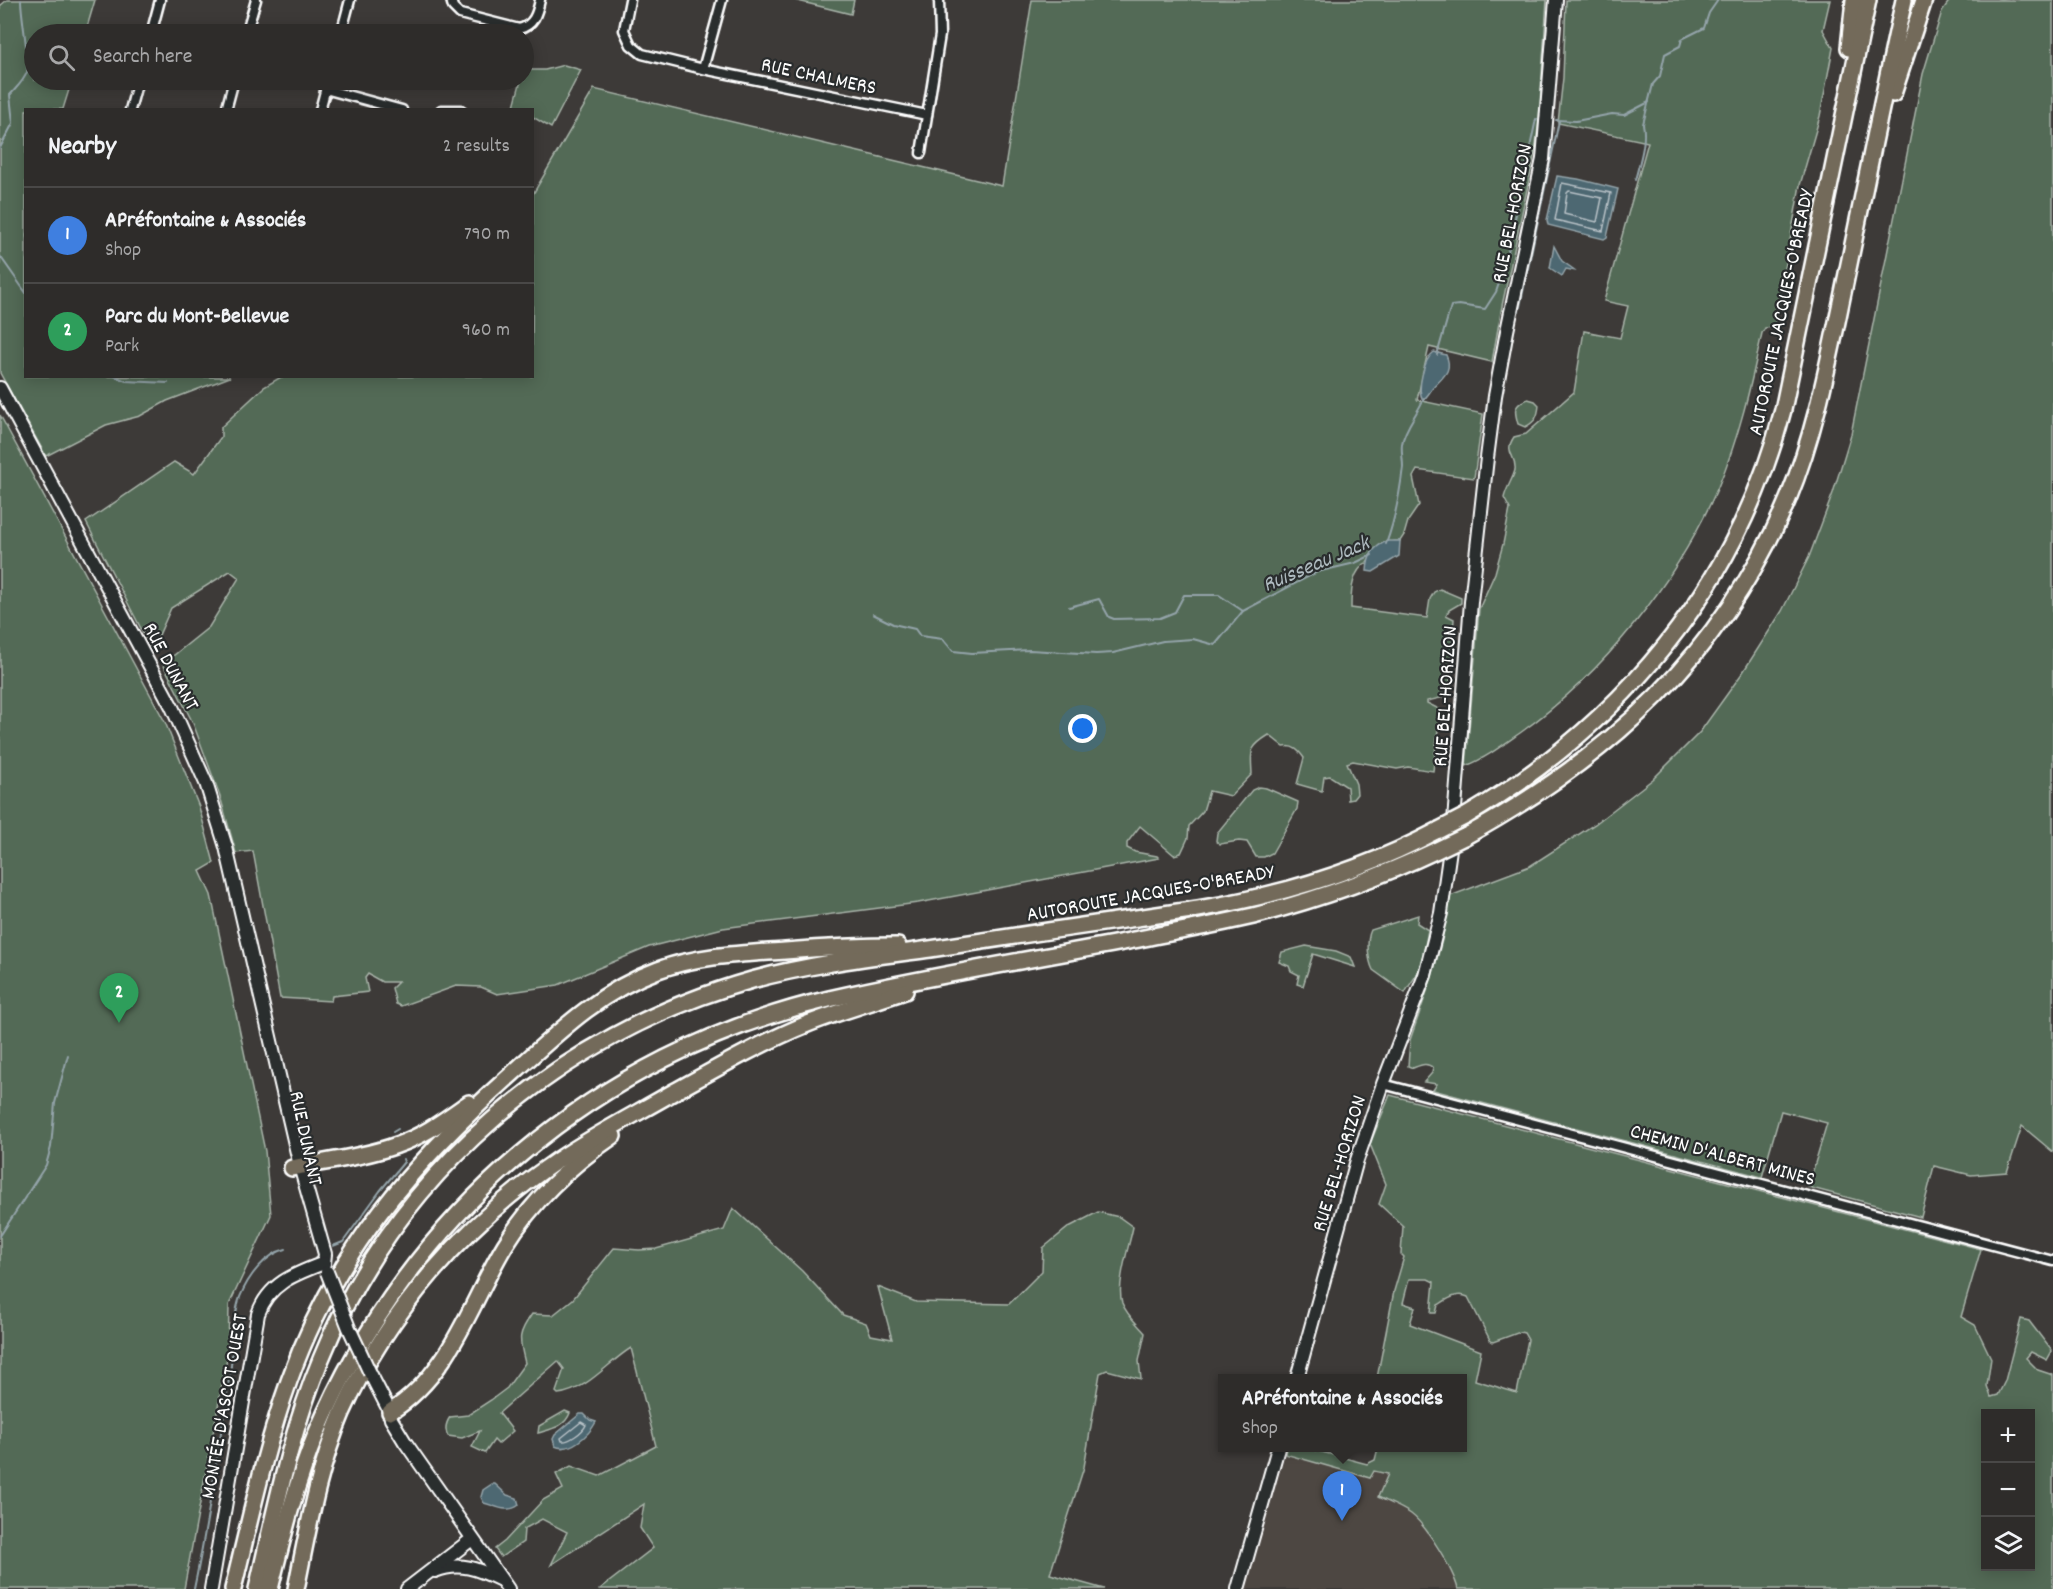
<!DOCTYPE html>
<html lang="en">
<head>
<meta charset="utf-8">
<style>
	body { margin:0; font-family:Dekko,sans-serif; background:#363432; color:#f1f3f6 }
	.controls { position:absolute; right:18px; bottom:18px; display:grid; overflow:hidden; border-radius:0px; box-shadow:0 3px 15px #0003 }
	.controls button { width:54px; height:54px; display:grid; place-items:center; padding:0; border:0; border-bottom:2px solid #494847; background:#2e2c2a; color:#f1f3f6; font:30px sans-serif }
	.you { position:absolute; left:1083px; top:729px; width:21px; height:21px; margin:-15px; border:4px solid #fff; border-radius:50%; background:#1a73e8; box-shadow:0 0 0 9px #1a73e833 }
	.badge { display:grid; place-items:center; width:39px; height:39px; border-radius:50%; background:#ffd166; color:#fff; font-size:20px; font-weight:700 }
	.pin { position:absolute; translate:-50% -50px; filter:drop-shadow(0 2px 3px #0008) }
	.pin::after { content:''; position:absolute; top:32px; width:21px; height:18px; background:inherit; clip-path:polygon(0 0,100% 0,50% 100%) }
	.popup { position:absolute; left:1218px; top:1374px; width:249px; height:78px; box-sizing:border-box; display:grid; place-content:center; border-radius:0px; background:#2e2c2a; filter:drop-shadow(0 2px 4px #0005); font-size:20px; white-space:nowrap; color:#a7a7a8 }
	.popup b { font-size:22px; color:#f1f3f6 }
	.popup::after { content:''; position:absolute; left:50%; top:100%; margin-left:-12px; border:12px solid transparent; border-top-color:#2e2c2a }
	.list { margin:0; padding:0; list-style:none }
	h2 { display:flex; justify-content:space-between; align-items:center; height:78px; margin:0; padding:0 24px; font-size:26px }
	h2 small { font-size:20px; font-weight:400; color:#a7a7a8 }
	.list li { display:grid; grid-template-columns:39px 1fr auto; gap:18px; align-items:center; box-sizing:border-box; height:96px; padding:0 24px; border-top:2px solid #494847 }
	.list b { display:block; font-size:22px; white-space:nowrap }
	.list p { margin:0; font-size:20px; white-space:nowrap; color:#a7a7a8 }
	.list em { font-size:20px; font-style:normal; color:#a7a7a8 }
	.icon { flex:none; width:33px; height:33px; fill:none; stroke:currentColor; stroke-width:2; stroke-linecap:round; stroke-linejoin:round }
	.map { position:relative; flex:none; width:2053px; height:1589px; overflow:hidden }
	.search { position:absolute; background:#2e2c2a; box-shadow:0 3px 15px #0003; left:24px; top:24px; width:510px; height:66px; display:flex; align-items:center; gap:15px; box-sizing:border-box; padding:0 21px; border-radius:33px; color:#a7a7a8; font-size:22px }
	.panel { position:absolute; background:#2e2c2a; box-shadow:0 3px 15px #0003; left:24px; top:108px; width:510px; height:270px; border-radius:0px }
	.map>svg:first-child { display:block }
	.built { fill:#4e4743 }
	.green { fill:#536a56; stroke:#a9b4aa; stroke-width:1.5; fill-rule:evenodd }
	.water { fill:#4d6772; stroke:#94a4aa; stroke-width:1.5 }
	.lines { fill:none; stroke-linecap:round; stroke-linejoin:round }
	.shore { stroke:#b8c2c7; stroke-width:1.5 }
	.stream { stroke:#94a4aa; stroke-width:2 }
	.street-casing { stroke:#fff; stroke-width:13 }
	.secondary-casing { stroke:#fff; stroke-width:16 }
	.highway-casing { stroke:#fff; stroke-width:20 }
	.street { stroke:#2a2d2e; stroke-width:8 }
	.secondary { stroke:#2a2d2e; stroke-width:12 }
	.highway { stroke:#736b5a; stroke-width:15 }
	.secondary-bridge-casing { stroke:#fff; stroke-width:16; stroke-linecap:butt }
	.highway-bridge-casing { stroke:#fff; stroke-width:20; stroke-linecap:butt }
	.secondary-bridge { stroke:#2a2d2e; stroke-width:12 }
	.highway-bridge { stroke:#736b5a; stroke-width:15 }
	.labels { text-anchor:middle; stroke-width:4.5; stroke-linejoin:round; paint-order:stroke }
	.street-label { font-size:21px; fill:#fff; stroke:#2a2d2e }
	.water-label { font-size:22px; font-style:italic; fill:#afbbc0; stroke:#2a2d2e }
</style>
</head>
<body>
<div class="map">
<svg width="2053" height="1589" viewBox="0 0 2053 1589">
	<rect width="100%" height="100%" fill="#3d3a38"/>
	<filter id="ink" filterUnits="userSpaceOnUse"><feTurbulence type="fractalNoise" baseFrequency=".0167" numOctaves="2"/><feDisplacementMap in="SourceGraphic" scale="12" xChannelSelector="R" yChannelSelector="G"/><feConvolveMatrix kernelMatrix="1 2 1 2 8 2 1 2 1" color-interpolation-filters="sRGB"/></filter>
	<g filter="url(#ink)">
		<path class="built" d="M1285,1454L1370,1477L1374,1471L1389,1475L1378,1497L1412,1514L1424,1528L1455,1577L1458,1589H1246Z"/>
		<g class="green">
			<path d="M7,0H95L85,34H34V80H72L63,109L26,110V376L230,377L167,401L140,416L106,425L46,456L0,373V6Z"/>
			<path d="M794,0H854L851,14Z"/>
			<path d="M1032,0H1547L1539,119L1535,152L1502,306L1492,362L1429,347L1417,400L1483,414L1474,478L1417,470L1413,477L1419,505L1408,521L1404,535L1400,541C1386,541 1375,547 1369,560C1365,567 1368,560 1362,566C1351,577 1351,594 1351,608L1427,618L1430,599L1434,592L1440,589L1461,598V603L1449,610L1446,615L1454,619L1449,696L1427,701V703L1441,710L1445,716L1439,721L1433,771L1408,767L1397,769L1353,761L1347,763L1356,784L1357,794L1353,799L1348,800L1347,787L1330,776L1324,777L1322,791L1297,784L1304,758C1299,751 1294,745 1284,747L1269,735C1248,748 1251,751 1252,774L1231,796L1209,791L1203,811L1189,826L1188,838L1181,853L1174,855L1140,826L1127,843V848L1135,852L1157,856L1159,858L918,903L723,928L649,947L558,985L497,994L481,987L456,986L401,1006L396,1004L392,988L398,982H382L368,974L365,978L368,992L332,996L331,1001L280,998L253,851L236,853L220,796L193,723L163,664L209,627L239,578L230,571L171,608L159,635L150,646L86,522L174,462L194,474L221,437V427L264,387L281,377L532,376L533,194L594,89L1002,186Z"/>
			<path d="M1566,0H1830L1823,30L1833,48L1820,116L1800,185L1775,324L1773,327L1765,328L1762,333C1751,385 1739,438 1718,487C1677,581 1604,673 1520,733C1503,745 1486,758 1466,766L1479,609L1495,573L1503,544L1510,509L1504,498C1506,488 1513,479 1515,470C1517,455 1503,453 1514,437L1526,434L1574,392L1584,331L1620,338L1628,306L1604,301L1648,142L1558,123L1563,78Z"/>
			<path d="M1950,0H2053V1152L2022,1126L2007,1172L1971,1175L1934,1166L1921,1217L1808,1187L1827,1123L1781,1111L1762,1177L1433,1090L1437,1084L1424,1082L1432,1073L1433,1068C1427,1062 1421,1065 1413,1068L1408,1066L1410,1040L1432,977L1442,940L1450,896L1530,866L1595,824L1653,779L1700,732L1743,672L1782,611L1809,557L1833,493L1851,434L1923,74L1942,11Z"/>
			<path d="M564,65L581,70L551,128L533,117L532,110L520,109L514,106L521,80H524V70H545Z"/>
			<path d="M1528,399L1535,401L1539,405C1538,417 1535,422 1525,427L1518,424C1514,410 1513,405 1528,399Z"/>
			<path d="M0,415L165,722L199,807L214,863L200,871L211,895L265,1151L271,1215L229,1305L228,1353L184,1589H0Z"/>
			<path d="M1259,787L1266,788L1298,802L1297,809L1272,853L1264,857H1256L1247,842L1239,841L1220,844L1216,841L1217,833L1252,790Z"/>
			<path d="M1418,915L1417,923L1428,930C1425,945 1423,963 1415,977C1412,982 1408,987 1405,993L1373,970C1368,960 1366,940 1371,930Z"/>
			<path d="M1306,946L1336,951L1351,957L1355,967L1313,954L1303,986L1297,984L1299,975L1291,971L1289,966L1279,962L1282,952Z"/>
			<path d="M1390,1095L1981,1249L1961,1317L1975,1325L1991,1358L1987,1386L1991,1397L1998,1395L2005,1381L2021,1319L2029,1321L2052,1351L2047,1360L2031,1352L2026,1358L2038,1370L2053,1375V1589H1458C1453,1570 1427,1526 1411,1514C1401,1507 1388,1502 1378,1497L1388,1474L1374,1471L1370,1478L1285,1454L1286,1448H1307L1367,1464L1375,1460L1378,1448H1462V1378H1377L1394,1291L1404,1257L1401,1254L1403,1226L1379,1204L1386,1184L1370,1144ZM1409,1279H1428L1434,1282L1431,1313H1436L1438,1305C1448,1299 1457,1292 1468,1297L1490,1340L1493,1342L1520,1332L1524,1333L1528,1340L1517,1393L1475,1380L1481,1351L1410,1324L1415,1307L1403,1303ZM1986,1414H2030V1566H1986Z"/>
			<path d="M733,1208L802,1271L843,1315L866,1323L871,1335L892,1339L878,1287L916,1302L1009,1304L1042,1271L1043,1248L1069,1227L1098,1212L1119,1217L1133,1227C1129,1247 1116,1284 1122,1303C1126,1314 1137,1324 1145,1333L1139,1361L1141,1379L1107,1370L1100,1373L1084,1467L1050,1574L1104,1589H600L653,1548L640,1528L644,1504L551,1565L567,1532L542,1519L524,1529L523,1542L501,1557L495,1549L505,1541L543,1500L563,1489L556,1474L571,1466L599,1476L656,1446L631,1348C608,1362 587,1391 558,1394L556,1392L564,1369L558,1361L499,1413L513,1431L498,1444L494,1440L485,1453L472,1447L480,1431L462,1438L448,1436C444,1429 446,1423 450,1417L468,1415L491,1400L507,1388L525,1363C519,1339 517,1335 532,1314L553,1315L573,1299L614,1248L639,1250L656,1249L724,1230Z"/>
			<path d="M565,1411L570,1413C565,1427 551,1429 538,1433L539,1426Z"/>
		</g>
		<g class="water">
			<path d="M1557,176L1578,179L1618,189L1607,237L1604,239L1548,225L1547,220Z"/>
			<path d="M1554,246L1562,261L1576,271L1566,269L1562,276L1550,268Z"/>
			<path d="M1434,352L1446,355C1454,372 1441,378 1432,389C1429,393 1427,397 1423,400C1416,390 1424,359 1434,352Z"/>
			<path d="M1387,541H1400L1399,556L1373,572L1367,571C1368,555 1373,547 1387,541Z"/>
			<path d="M580,1414H584L590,1420L596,1422C589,1435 570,1453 555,1446L553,1439L555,1435Z"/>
			<path d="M492,1484H495L507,1495L517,1498L519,1505C507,1514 496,1506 484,1503L481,1497L483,1490Z"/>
		</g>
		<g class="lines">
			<g class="shore">
				<path d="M1562,183L1611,193L1603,231L1555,220Z"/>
				<path d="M1569,191L1602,198L1597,222L1564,214L1567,193Z"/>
				<path d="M581,1422L586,1425C583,1432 569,1442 562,1441L561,1438Z"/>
			</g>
			<g class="stream">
				<path d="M1556,120L1576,121L1612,114L1624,115L1649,102"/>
				<path d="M0,148L13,123L10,95C16,88 24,81 27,72C30,62 21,16 21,0"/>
				<path d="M1635,180C1639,164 1647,141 1643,124L1653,84L1660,76L1665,54L1680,46L1682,39L1704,28L1709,13L1718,0"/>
				<path d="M0,256L26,293"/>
				<path d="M1519,311L1559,121"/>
				<path d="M1437,355L1451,306L1459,305L1485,309L1496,292L1505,266L1536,119L1541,120"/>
				<path d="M114,376L126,381L168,383"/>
				<path d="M1386,544C1395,520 1400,492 1403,467C1403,459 1401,451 1402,444C1404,429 1418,413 1424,398"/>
				<path d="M1069,607L1099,599L1109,617L1114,619L1160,618L1175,612L1184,595H1219L1243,611"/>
				<path d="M873,614L893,624L915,629L920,636L943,639L953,651L972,653L1030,650L1096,654L1113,653L1163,641L1193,639L1215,645L1243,611L1317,572L1355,563L1372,555"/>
				<path d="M393,1132L398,1129"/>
				<path d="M0,1236L46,1165L51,1147L55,1103L68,1055"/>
				<path d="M333,1246L343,1242L380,1191L404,1162L403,1159"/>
				<path d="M194,1589C209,1518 219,1445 230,1373C234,1349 232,1319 240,1297C248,1277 265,1254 286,1249"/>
			</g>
			<g class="street-casing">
				<g id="street">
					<path d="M451,0L453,7L460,14L519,29C534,25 537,14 540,0"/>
					<path d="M630,0L624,30L631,45L642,54L703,69L927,115"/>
					<path d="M151,34L160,0"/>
					<path d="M246,34L256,0"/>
					<path d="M341,34L350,0"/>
					<path d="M703,69L722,0"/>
					<path d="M325,89L402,110"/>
					<path d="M130,110L138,80"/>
					<path d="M226,110L234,80"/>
					<path d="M320,110L328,80"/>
					<path d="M441,110H461"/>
					<path d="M921,153L940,35L939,0"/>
					<path d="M1383,1084L2053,1261"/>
				</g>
			</g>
			<g class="secondary-casing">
				<g id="secondary">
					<path d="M0,388L172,707L206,783L226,847L300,1166L325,1254L324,1263"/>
					<path d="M370,1373L390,1412L391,1419L405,1442L508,1589"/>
					<path d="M1297,1378L1357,1160L1383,1084L1425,975L1441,913L1454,821L1471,602L1487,458L1495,396L1507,331L1543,159L1556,0"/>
					<path d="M435,1571C460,1561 478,1569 501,1580"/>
					<path d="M211,1589L258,1314C269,1283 295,1274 324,1263"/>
					<path d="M407,1589L472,1539"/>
					<path d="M1238,1589L1278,1448"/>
				</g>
			</g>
			<g class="highway-casing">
				<g id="highway">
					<path d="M1849,48L1854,0"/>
					<path d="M1893,94L1924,0"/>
					<path d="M1466,816C1622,724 1737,587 1783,410L1868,0"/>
					<path d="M1464,837C1610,757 1722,655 1788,499C1816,431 1829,359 1844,288C1864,192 1883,96 1904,0"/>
					<path d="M292,1168C327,1161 364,1157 397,1145C424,1136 446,1119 469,1103"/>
					<path d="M390,1412C451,1374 470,1303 505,1245C533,1200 570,1165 613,1136"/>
					<path d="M233,1589C250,1520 265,1448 289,1381C335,1251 412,1163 513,1073C557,1033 600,991 658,970C699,955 742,954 785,951C822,948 860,946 898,946"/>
					<path d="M257,1589C275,1512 290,1433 321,1359C396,1173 560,1034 752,980C810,964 871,957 930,949C1019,935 1109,922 1198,909C1282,895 1364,870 1439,830"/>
					<path d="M270,1589C283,1536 296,1482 317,1432C409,1214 599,1053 829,999C928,976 1029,960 1129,941C1173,932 1218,925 1261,914C1322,898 1380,877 1437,850"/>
					<path d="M296,1589C308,1530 318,1469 342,1413C388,1311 466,1222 558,1160C595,1135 634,1115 672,1093C717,1068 762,1042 810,1023C841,1011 873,1002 905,991"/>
				</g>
			</g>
			<use href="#street" class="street"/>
			<use href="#secondary" class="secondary"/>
			<use href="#highway" class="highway"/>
			<g class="secondary-bridge-casing">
				<path id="secondary-bridge" d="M327,1272L349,1328L370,1373"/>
			</g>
			<g class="highway-bridge-casing">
				<g id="highway-bridge">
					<path d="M1439,830L1466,816"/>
					<path d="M1437,850L1464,837"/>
				</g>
			</g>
			<use href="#secondary-bridge" class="secondary-bridge"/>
			<use href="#highway-bridge" class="highway-bridge"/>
		</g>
	</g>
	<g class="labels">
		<g class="street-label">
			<text transform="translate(819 75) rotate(12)" y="7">RUE CHALMERS</text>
			<text transform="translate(1511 213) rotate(-79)" y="7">RUE BEL-HORIZON</text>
			<text transform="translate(1780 312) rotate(-78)" y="7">AUTOROUTE JACQUES-O'BREADY</text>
			<text transform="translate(172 666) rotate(62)" y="7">RUE DUNANT</text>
			<text transform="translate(1444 696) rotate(-86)" y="7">RUE BEL-HORIZON</text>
			<text transform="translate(1150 892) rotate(-10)" y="7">AUTOROUTE JACQUES-O'BREADY</text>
			<text transform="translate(307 1138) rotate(78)" y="7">RUE DUNANT</text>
			<text transform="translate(1723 1154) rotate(15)" y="7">CHEMIN D'ALBERT MINES</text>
			<text transform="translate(1338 1163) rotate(-73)" y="7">RUE BEL-HORIZON</text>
			<text transform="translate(223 1406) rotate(-80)" y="7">MONTÉE D'ASCOT OUEST</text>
		</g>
		<g class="water-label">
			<text transform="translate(1315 562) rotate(-23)" y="8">Ruisseau Jack</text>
		</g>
	</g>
</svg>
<div class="controls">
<button>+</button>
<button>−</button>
<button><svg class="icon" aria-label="layers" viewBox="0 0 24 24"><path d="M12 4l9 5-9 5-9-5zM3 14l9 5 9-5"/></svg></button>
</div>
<div class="you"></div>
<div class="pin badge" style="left:1342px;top:1521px;background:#3f7fe0">1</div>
<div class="popup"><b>APréfontaine &amp; Associés</b>Shop</div>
<div class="pin badge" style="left:119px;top:1023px;background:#2e9e5b">2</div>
<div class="search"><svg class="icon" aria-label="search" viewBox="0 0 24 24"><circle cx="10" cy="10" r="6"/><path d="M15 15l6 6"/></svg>Search here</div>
<section class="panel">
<h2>Nearby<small>2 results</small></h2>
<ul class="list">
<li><span class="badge" style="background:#3f7fe0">1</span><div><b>APréfontaine &amp; Associés</b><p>Shop</p></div><em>790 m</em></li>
<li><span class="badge" style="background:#2e9e5b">2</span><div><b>Parc du Mont-Bellevue</b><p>Park</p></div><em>960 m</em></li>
</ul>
</section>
</div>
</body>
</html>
